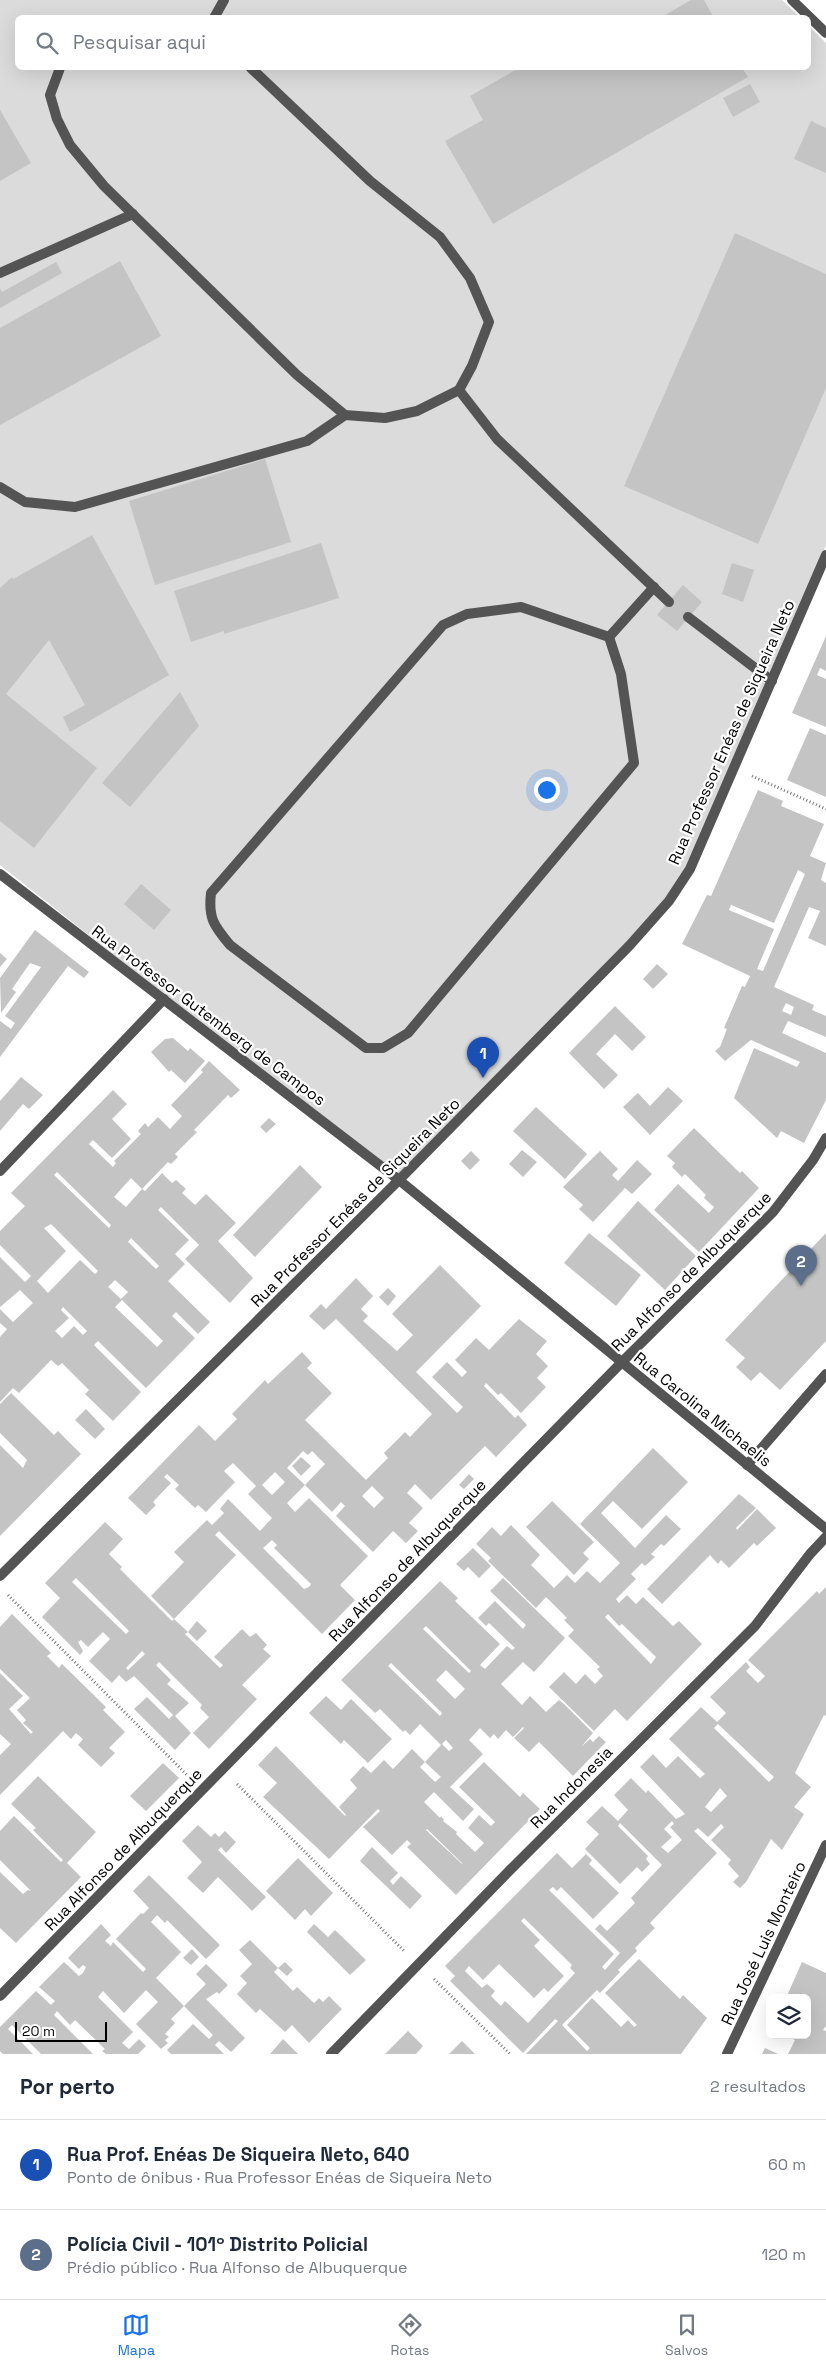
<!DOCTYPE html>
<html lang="pt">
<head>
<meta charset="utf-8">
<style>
	body { margin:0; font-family:"Space Grotesk",sans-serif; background:#f6f6f7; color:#1f2937 }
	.controls { position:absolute; right:15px; bottom:15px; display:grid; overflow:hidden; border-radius:8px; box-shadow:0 5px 20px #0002 }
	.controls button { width:45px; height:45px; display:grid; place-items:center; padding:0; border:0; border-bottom:1px solid #e0e1e3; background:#fff; color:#1f2937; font:25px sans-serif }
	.scale { position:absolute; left:15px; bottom:12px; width:92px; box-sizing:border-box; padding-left:5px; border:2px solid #000; border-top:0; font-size:14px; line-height:18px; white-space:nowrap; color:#000; -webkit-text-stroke:4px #fff; paint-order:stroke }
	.you { position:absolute; left:546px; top:789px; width:18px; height:18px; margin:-12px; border:4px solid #fff; border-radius:50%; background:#1a73e8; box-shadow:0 0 0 8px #1a73e833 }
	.badge { display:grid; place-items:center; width:32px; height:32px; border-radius:50%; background:#1a73e8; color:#fff; font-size:16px; font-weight:700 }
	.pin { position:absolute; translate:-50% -41px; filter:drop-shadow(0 1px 2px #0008) }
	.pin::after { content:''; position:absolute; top:26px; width:18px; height:15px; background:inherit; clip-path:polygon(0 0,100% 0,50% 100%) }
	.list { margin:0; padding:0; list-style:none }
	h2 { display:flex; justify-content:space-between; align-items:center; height:65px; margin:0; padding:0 20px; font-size:21px }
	h2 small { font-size:16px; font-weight:400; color:#747a83 }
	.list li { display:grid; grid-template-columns:32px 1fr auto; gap:15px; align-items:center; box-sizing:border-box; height:90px; padding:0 20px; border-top:1px solid #e0e1e3 }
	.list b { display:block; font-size:19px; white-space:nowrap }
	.list p { margin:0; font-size:16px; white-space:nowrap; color:#747a83 }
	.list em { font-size:16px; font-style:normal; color:#747a83 }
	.icon { flex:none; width:28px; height:28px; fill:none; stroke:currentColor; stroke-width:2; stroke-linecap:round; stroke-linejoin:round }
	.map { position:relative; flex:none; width:826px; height:2054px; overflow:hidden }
	.search { position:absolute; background:#fff; box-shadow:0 5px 20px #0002; left:15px; right:15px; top:15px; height:55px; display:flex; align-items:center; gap:12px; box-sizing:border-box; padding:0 18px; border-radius:8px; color:#747a83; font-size:19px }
	.sheet { height:245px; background:#fff }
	nav { display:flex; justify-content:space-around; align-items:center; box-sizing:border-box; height:70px; border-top:1px solid #e0e1e3; background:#fff; font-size:14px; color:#747a83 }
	nav a { display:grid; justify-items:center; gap:2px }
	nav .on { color:#1a73e8 }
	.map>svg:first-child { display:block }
	.green { fill:#dbdbdb }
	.building { fill:#c4c4c4; fill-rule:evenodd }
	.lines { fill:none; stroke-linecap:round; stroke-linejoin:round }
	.path { stroke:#767676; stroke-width:3; stroke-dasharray:1 2.5; stroke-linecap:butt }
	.service { stroke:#545454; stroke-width:10 }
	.minor { stroke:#545454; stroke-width:10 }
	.labels { text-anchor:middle; stroke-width:4.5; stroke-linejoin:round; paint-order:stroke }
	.street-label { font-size:16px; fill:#000; stroke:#fff }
</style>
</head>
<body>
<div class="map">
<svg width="826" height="2054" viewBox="0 0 826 2054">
	<rect width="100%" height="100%" fill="#fff"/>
	<path class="green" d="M0,0H782L800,17L18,18V68H808L809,26L826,43V545L690,869L630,945L399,1180L0,865Z"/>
	<g class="building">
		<path d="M691,0H704L714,18H660Z"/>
		<path d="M519,68H742L748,77L493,224L445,141L483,120L470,96Z"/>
		<path d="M750,84L760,102L733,117L723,98Z"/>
		<path d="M0,110L31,163L0,181Z"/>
		<path d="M811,121L826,128V173L794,159Z"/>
		<path d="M735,233L826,274V388L758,544L624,486Z"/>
		<path d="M120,261L161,336L0,425V328Z"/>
		<path d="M56,262L62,273L0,308V288L2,292Z"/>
		<path d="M265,459L291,542L155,585L129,501Z"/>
		<path d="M92,535L169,675L70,732L63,717L85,705L49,640L6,694L97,768L34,848L0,821V588L12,577L13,579Z"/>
		<path d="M321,543L339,598L224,634V631L191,642L174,591Z"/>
		<path d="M732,563L754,570L743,602L722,594Z"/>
		<path d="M683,585L702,602L677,631L657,615Z"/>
		<path d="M826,636V671L820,668L817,675L826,679V727L792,713Z"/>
		<path d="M180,692L199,726L130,807L102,783Z"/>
		<path d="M810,728L826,735V797L787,780Z"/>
		<path d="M758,790L783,801L781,806L824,824L810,856L826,863L821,880L826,883V946L808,938L820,911L809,907L774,987L814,1005L812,1010L826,1016V1037L788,1021L782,1033L826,1053V1100L804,1143L781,1131L777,1138L734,1098L754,1048L797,1067L800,1062L751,1040L725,1061L715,1051L720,1047L727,1029L724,1028L742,986L745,987L750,976L682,944L707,895L711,896ZM798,870L805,874L763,971L757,969L774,929L729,910L731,905L774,923ZM786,1003L794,1007L791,1015L782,1011Z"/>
		<path d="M141,884L171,910L154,930L124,904Z"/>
		<path d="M35,930L89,972L84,978L68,966L0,1057V1021L11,1029L15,1023L5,1016L41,967L30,963L12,989L16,992L1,1013L0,978Z"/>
		<path d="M0,953L7,959L0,967Z"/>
		<path d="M657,964L668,974L653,989L643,979Z"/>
		<path d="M615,1006L646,1037L632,1051L615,1034L596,1054L618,1075L604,1089L569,1053Z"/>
		<path d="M173,1038L188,1051L190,1048L205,1061L185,1083L171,1070L169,1072L151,1052L165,1039Z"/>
		<path d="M209,1061L240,1090L231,1098L228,1095L194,1130L197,1132L175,1154L178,1157L171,1164L168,1162L142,1189L145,1191L162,1173L172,1183L176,1180L186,1189L182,1193L195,1205L206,1194L236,1223L218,1241L253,1278L230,1303L185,1259L199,1245L161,1207L158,1210L189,1240L175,1254L185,1264L168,1281L210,1322L198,1334L176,1312L172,1316L195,1338L146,1388L98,1341L94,1345L141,1392L113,1421L85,1394L89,1390L62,1363L58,1366L51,1360L19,1393L13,1388L0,1402V1337L7,1329L0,1323V1309L13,1322L33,1303L20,1290L0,1307V1257L25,1282L31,1276L0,1245V1231L25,1206L11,1193L113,1090L127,1104L112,1119L131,1139L112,1158L93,1140L89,1144L113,1167L116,1163L114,1161L141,1134L138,1131L145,1123L148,1127L158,1117L170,1129L182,1116L171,1105L203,1072L201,1070ZM57,1172L111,1225L109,1228L54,1175ZM131,1178L142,1189L126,1207L114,1197ZM51,1224L98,1271L95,1274L80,1260L48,1293L37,1281L66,1251L44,1228ZM131,1238L159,1266L156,1269L128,1242ZM115,1280L128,1292L121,1299L108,1287ZM122,1300L163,1341L157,1347L115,1307ZM63,1307L87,1331L83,1335L74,1326L62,1338L55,1331L69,1318L61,1310Z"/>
		<path d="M21,1077L43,1095L29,1109L23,1104L0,1131V1101Z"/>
		<path d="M668,1087L683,1101L650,1135L623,1107L638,1093L650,1106Z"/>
		<path d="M536,1107L587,1154L565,1179L513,1131Z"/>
		<path d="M269,1118L276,1124L266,1133L260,1127Z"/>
		<path d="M694,1128L740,1173L742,1171L759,1188L699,1252L654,1210L678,1184L709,1213L714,1207L704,1198L706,1195L685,1174L682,1177L672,1167L675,1163L667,1156Z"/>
		<path d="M522,1150L537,1162L523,1177L509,1164Z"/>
		<path d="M471,1151L480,1160L470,1170L461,1161Z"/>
		<path d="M600,1151L618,1169L612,1175L618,1181L637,1160L652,1174L632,1194L625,1188L593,1222L579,1209L583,1205L563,1187Z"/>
		<path d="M300,1165L322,1187L255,1257L233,1235Z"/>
		<path d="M638,1201L696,1256L665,1290L607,1236Z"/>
		<path d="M589,1233L641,1275L616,1306L564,1263Z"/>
		<path d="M826,1233V1341L780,1390L760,1372L751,1381L736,1367L745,1358L725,1340Z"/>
		<path d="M440,1265L481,1306L416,1372L457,1413L463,1407L432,1377L447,1362L462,1377L467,1372L455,1360L476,1338L489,1350L519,1319L547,1341L536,1354L548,1366L537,1378L546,1387L521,1413L501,1393L498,1395L486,1383L484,1386L515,1418L518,1415L527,1425L496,1457L485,1446L431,1500L415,1484L407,1493L423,1508L409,1523L418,1531L406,1543L393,1531L373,1552L336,1516L345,1506L341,1502L332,1512L305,1485L287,1503L295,1512L309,1498L368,1556L340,1585L355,1600L322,1634L219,1531L215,1535L236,1555L174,1619L151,1596L184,1562L174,1552L207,1520L212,1525L224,1513L220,1509L228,1499L260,1531L272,1518L248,1494L256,1486L233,1463L224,1471L235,1482L206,1512L198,1505L195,1508L175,1489L179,1485L167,1474L164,1477L171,1483L153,1502L156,1505L146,1515L128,1498L199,1425L215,1441L237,1419L232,1414L265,1380L268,1384L302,1352L312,1363L307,1368L332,1393L305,1420L366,1480L388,1458L384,1453L405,1432L410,1437L432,1414L336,1319L324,1330L309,1316L321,1304L326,1309L356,1278L373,1296L361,1309L368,1316L363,1321L397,1351L413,1335L392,1314ZM303,1451L308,1455L312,1451L325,1464L305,1485L287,1468ZM275,1472L285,1482L272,1495L262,1485ZM372,1486L384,1498L374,1508L362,1496ZM272,1540L277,1545L274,1548L311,1584L309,1587L304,1589L263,1548Z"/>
		<path d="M388,1288L396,1296L388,1306L379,1297Z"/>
		<path d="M11,1393L54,1435L58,1431L81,1454L0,1536V1445L23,1468L27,1460L0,1433V1404Z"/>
		<path d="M86,1409L105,1429L95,1439L75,1420Z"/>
		<path d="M653,1448L688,1482L642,1529L613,1501L601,1513L635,1548L666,1515L681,1529L664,1546L661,1544L651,1554L655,1557L645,1566L642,1563L631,1574L636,1579L616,1599L619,1603L627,1595L636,1604L643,1597L673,1626L679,1621L702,1644L627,1721L615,1709L594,1731L549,1687L564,1672L576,1684L585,1674L595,1684L603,1676L597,1669L600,1667L568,1636L574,1630L564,1620L567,1618L546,1597L536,1608L488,1561L491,1558L476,1544L492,1527L501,1536L511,1525L540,1555L531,1565L554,1588L567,1575L575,1583L587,1571L600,1583L620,1563L580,1524ZM608,1614L619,1626L622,1624L656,1657L651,1664L605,1617Z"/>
		<path d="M301,1457L311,1466L301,1476L292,1466Z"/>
		<path d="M469,1474L474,1479L464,1489L459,1485Z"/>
		<path d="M739,1494L756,1508L736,1528L737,1530L757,1509L776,1528L757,1546L754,1543L729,1568L721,1560L718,1564L710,1555L662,1604L647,1589Z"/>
		<path d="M552,1501L594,1542L583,1553L589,1559L574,1575L526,1527Z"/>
		<path d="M105,1522L123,1539L109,1554L122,1567L120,1569L172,1621L174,1619L188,1632L185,1634L220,1668L223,1665L214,1657L242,1629L250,1637L256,1633L267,1645L263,1649L271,1656L242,1685L257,1699L209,1749L193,1733L209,1717L200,1708L202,1705L159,1662L156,1665L171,1680L167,1684L189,1703L175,1716L191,1733L175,1750L134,1709L147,1697L169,1719L173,1715L134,1676L126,1682L119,1675L112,1683L89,1661L110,1639L103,1632L88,1647L81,1640L78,1642L83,1651L80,1655L42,1617L60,1598L45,1583ZM76,1578L129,1631L126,1634L72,1582ZM142,1651L145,1654L128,1670L126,1668Z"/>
		<path d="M473,1548L491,1566L479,1578L468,1567L464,1571L456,1564Z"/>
		<path d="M503,1578L565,1638L534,1672L523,1662L501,1684L522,1705L530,1696L546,1712L559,1700L564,1704L593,1733L581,1747L590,1739L593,1742L599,1736L606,1742L573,1776L539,1742L529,1752L514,1738L524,1728L523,1727L513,1737L506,1730L498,1739L494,1734L490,1738L480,1728L469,1740L483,1754L450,1787L474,1809L463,1821L434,1792L424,1802L440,1818L441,1816L444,1820L443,1821L457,1832L456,1834L475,1852L484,1843L468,1828L479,1815L491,1826L495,1822L459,1787L484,1762L520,1797L523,1793L540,1809L456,1895L407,1847L411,1844L407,1840L392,1855L363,1827L380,1811L378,1809L329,1859L263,1797L277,1783L258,1765L276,1746L345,1816L346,1815L339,1807L357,1788L350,1780L363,1766L371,1773L384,1760L393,1769L412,1749L425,1762L420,1767L435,1782L441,1777L425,1762L441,1745L420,1724L410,1735L405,1730L403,1732L380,1709L375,1713L341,1680L440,1581L458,1598L455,1601L500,1644L480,1665L485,1669L507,1646L512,1650L515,1648L489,1623L486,1626L478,1618L495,1601L523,1629L526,1625L490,1591ZM426,1626L471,1671L469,1673L423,1629ZM391,1663L442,1713L440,1716L388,1666ZM446,1670L465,1689L455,1699L436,1680ZM446,1740L453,1748L449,1751L442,1744ZM427,1829L462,1863V1864L426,1830Z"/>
		<path d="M826,1587V1716L824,1715L795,1773L811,1787L794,1807L804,1814L782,1850L771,1839L746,1882L740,1888L733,1882L739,1876L728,1864L731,1860L711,1840L724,1827L721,1824L708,1837L698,1828L694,1831L717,1853L650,1923L655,1928L635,1948L637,1951L618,1970L620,1972L600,1993L597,1990L562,2025L587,2051L590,2048L567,2025L592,1998L621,2027L628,2020L634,2027L637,2025L605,1993L639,1959L680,1999L683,1995L707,2018L681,2054H526L558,2021L555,2019L523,2053L450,1981L455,1976L445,1966L557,1853L572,1868L586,1854L592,1860L589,1864L619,1893L593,1919L561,1887L557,1891L553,1887L549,1890L614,1954L602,1967L605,1970L620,1953L595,1929L600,1924L607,1931L635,1903L631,1898L662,1865L620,1823L618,1826L648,1856L646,1859L650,1864L642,1872L637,1867L620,1884L585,1849L599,1834L586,1822L602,1806L618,1821L628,1810L614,1795L631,1778L646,1793L648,1790L676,1819L685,1814L640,1767L653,1754L666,1768L678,1756L700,1778L705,1774L669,1739L701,1707L717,1722L726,1713L710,1697L746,1662L750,1667L746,1671L758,1683L765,1676L748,1660L817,1591L819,1594ZM718,1724L774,1777L769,1782L714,1728ZM720,1788L727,1796L711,1812L705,1807ZM672,1821L674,1824L670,1827L682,1840L668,1853L661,1847L672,1837L664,1829ZM524,1918L572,1965L570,1968L575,1973L528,2023L505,2001L501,2006L491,1996L495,1991L487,1984L482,1988L465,1971L469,1966L483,1980L499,1964L534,1998L544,1988L548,1992L564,1976L534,1946L540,1940L521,1921Z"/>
		<path d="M12,1614L51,1653L47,1656L59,1668L62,1664L106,1707L103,1710L125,1732L109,1748L115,1753L101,1767L78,1745L83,1739L76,1733L71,1739L63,1731L0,1795V1755L11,1744L0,1734V1673L23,1696L9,1709L31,1734L33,1732L23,1723L26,1720L17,1710L30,1698L0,1669V1627Z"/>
		<path d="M197,1621L207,1631L197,1641L188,1632Z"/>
		<path d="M326,1696L341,1710L351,1699L392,1739L368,1763L344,1740L341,1744L309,1713Z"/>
		<path d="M163,1763L179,1778L146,1811L130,1796Z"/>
		<path d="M38,1776L96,1832L67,1863L81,1877L16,1943L0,1928V1872L23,1894L28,1890L31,1891L0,1860V1831L14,1816L61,1862L63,1860L33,1830L36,1828L11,1804Z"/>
		<path d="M198,1825L211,1837L215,1833L219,1837L225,1831L236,1842L226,1853L221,1847L218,1850L266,1897L252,1911L218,1877L203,1893L187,1878L202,1862L182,1841Z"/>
		<path d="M372,1847L398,1873L390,1881L393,1885L401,1876L422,1896L410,1909L360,1861Z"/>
		<path d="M298,1858L333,1893L311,1916L305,1909L295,1920L266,1891Z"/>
		<path d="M149,1875L220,1945L206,1959L167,1920L165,1923L157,1915L151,1922L181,1952L156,1978L184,2006L171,2019L175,2023L165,2034L169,2037L165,2040L168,2043L161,2049L136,2024L158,2002L146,1990L124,2013L103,1991L98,1997L133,2032L122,2043L129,2049L139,2039L146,2046L138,2054H106L102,2051L105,2049L75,2020L70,2025L57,2011L54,2015L93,2054H41L12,2025L8,2029L33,2054H3L0,2051V2027L36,1991L51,2005L55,2001L39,1987L64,1962L79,1976L83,1973L86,1967L83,1965L79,1969L68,1958L101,1924L111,1935L105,1941L111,1946L113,1942L143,1972L146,1969L116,1939L141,1913L143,1914L149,1908L133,1891Z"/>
		<path d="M314,1924L328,1937L335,1930L366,1960L350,1975L307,1932Z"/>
		<path d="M250,1940L278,1968L274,1972L293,1991L297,1987L314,2003L319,1998L323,2002L329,1996L342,2009L309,2043L292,2025L285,2032L260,2009L256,2013L237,1994L247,1983L240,1976L252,1964L239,1950Z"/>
		<path d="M192,1949L199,1957L191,1965L183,1958Z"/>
		<path d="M285,1962L293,1970L287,1976L278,1968Z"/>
		<path d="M802,1962L826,1973V2026L823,2030L826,2031V2054H788L795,2040L784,2035H807V1998H786Z"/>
		<path d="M206,1964L228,1985L219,1994L217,1992L206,1999L245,2038L231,2052L219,2041L215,2045L224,2054H171L167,2050L193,2024L209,2039L213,2035L184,2006L206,1984L196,1974Z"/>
		<path d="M408,2031L423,2046L416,2054H385Z"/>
		<path d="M283,2039L298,2054H270Z"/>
		<path d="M462,2041L475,2054H449Z"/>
		<path d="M765,2048L778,2054H762Z"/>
	</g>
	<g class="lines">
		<g class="path">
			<path d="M752,776L826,809"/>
			<path d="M8,1595L187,1775"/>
			<path d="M237,1784L404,1951"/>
			<path d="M434,1979L510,2054"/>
		</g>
		<g class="service">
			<path d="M214,18L224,0"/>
			<path d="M60,68L50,95L57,119L70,145L104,186L297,375L345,415L385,418L417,411L459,390L472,366L489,322L470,278L440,237L370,181L251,68"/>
			<path d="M0,273L133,214"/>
			<path d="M459,390L497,439L669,602"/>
			<path d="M0,487L25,502L75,507L307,441L345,415"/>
			<path d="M521,607L609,637L621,674L634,763L408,1033L383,1048H366L230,945C214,926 208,918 211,893L443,625L467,614Z"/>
			<path d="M688,617L772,681"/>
			<path d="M609,637L654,587"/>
			<path d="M747,1465L826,1374"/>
		</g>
		<g class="minor">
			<path d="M792,0L826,33"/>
			<path d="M0,874L399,1180L826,1529"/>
			<path d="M0,1171L164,999"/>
			<path d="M0,1576L399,1180L630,945L669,901L690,869L826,555"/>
			<path d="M0,1996L622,1362L773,1212L813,1160L826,1138"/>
			<path d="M331,2054L511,1869L755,1626L810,1554L826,1537"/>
			<path d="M727,2054L826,1845"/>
		</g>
	</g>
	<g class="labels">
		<g class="street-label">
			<text transform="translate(731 732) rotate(-66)" y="6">Rua Professor Enéas de Siqueira Neto</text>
			<text transform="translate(209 1015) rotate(37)" y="6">Rua Professor Gutemberg de Campos</text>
			<text transform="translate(355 1202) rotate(-45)" y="6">Rua Professor Enéas de Siqueira Neto</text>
			<text transform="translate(691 1271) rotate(-45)" y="6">Rua Alfonso de Albuquerque</text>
			<text transform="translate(703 1409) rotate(39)" y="6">Rua Carolina Michaelis</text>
			<text transform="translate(407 1560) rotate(-46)" y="6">Rua Alfonso de Albuquerque</text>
			<text transform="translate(571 1787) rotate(-45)" y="6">Rua Indonesia</text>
			<text transform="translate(123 1849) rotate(-46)" y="6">Rua Alfonso de Albuquerque</text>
			<text transform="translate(763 1943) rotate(-65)" y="6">Rua José Luis Monteiro</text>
		</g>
	</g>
</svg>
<div class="controls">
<button><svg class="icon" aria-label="layers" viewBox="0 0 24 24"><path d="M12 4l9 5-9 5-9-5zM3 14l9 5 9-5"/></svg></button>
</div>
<div class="scale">20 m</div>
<div class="you"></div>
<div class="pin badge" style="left:483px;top:1078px;background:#1a4fb4">1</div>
<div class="pin badge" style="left:801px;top:1286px;background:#5c6f8a">2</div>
<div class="search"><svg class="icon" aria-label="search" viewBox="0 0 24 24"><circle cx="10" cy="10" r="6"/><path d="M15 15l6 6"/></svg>Pesquisar aqui</div>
</div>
<section class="sheet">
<h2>Por perto<small>2 resultados</small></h2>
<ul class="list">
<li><span class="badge" style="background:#1a4fb4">1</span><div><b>Rua Prof. Enéas De Siqueira Neto, 640</b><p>Ponto de ônibus · Rua Professor Enéas de Siqueira Neto</p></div><em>60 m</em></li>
<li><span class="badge" style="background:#5c6f8a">2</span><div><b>Polícia Civil - 101º Distrito Policial</b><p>Prédio público · Rua Alfonso de Albuquerque</p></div><em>120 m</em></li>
</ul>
</section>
<nav>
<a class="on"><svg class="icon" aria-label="map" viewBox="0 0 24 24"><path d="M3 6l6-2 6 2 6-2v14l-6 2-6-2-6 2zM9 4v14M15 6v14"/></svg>Mapa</a>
<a><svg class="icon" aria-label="directions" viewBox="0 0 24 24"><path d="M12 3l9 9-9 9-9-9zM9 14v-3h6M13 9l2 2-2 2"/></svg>Rotas</a>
<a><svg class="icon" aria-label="saved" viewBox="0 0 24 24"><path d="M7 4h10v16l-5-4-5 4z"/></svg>Salvos</a>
</nav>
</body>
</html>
